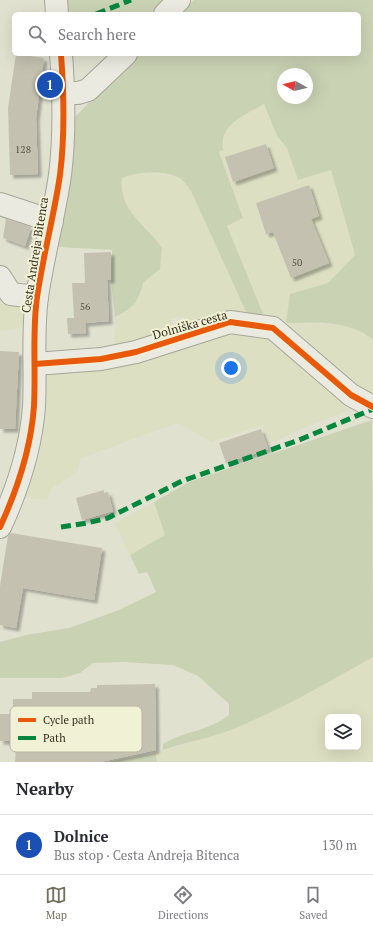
<!DOCTYPE html>
<html lang="en">
<head>
<meta charset="utf-8">
<style>
	body { margin:0; font-family:"PT Serif",serif; background:#f7f7f7; color:#2b2b33 }
	.controls { position:absolute; right:12px; bottom:12px; display:grid; overflow:hidden; border-radius:6px; box-shadow:0 4px 16px #0002 }
	.controls button { width:36px; height:36px; display:grid; place-items:center; padding:0; border:0; border-bottom:1px solid #e1e1e2; background:#fff; color:#2b2b33; font:20px sans-serif }
	.compass { position:absolute; left:277px; top:68px; width:36px; height:36px; border-radius:50%; background:#fff; box-shadow:0 4px 16px #0002; rotate:278deg }
	.you { position:absolute; left:231px; top:368px; width:14px; height:14px; margin:-10px; border:3px solid #fff; border-radius:50%; background:#1a73e8; box-shadow:0 0 0 6px #1a73e833 }
	.badge { display:grid; place-items:center; width:26px; height:26px; border-radius:50%; background:#716e5e; color:#fff; font-size:13px; font-weight:700 }
	.pin { position:absolute; translate:-50% -50%; border:2px solid #fff; box-shadow:0 1px 4px #0006 }
	.list { margin:0; padding:0; list-style:none }
	h2 { display:flex; justify-content:space-between; align-items:center; height:52px; margin:0; padding:0 16px; font-size:17px }
	h2 small { font-size:13px; font-weight:400; color:#7c7c81 }
	.list li { display:grid; grid-template-columns:26px 1fr auto; gap:12px; align-items:center; box-sizing:border-box; height:60px; padding:0 16px; border-top:1px solid #e1e1e2 }
	.list b { display:block; font-size:15px; white-space:nowrap }
	.list p { margin:0; font-size:13px; white-space:nowrap; color:#7c7c81 }
	.list em { font-size:13px; font-style:normal; color:#7c7c81 }
	.icon { flex:none; width:22px; height:22px; fill:none; stroke:currentColor; stroke-width:2; stroke-linecap:round; stroke-linejoin:round }
	.map { position:relative; flex:none; width:373px; height:762px; overflow:hidden }
	.search { position:absolute; background:#fff; box-shadow:0 4px 16px #0002; left:12px; right:12px; top:12px; height:44px; display:flex; align-items:center; gap:10px; box-sizing:border-box; padding:0 14px; border-radius:6px; color:#7c7c81; font-size:15px }
	.sheet { height:112px; background:#fff }
	nav { display:flex; justify-content:space-around; align-items:center; box-sizing:border-box; height:56px; border-top:1px solid #e1e1e2; background:#fff; font-size:11px; color:#7c7c81 }
	nav a { display:grid; justify-items:center; gap:2px }
	nav .on { color:#716e5e }
	.map>svg:first-child { display:block }
	.farmland { fill:#dddfc2; fill-rule:evenodd }
	.green { fill:#cad2b4; fill-rule:evenodd }
	.building { fill:#c5c1b1; filter:url(#shadow) }
	.lines { fill:none; stroke-linecap:round; stroke-linejoin:round }
	.minor-casing { stroke:#a7a598; stroke-width:24 }
	.minor { stroke:#eaeae0; stroke-width:22 }
	.quiet { stroke:#00873e; stroke-width:5; stroke-dasharray:10 5; stroke-linecap:butt }
	.cycleway-casing { stroke:#f1f1d6; stroke-width:8 }
	.cycleway { stroke:#e8590c; stroke-width:6 }
	.labels { text-anchor:middle; stroke-width:4; stroke-linejoin:round; paint-order:stroke }
	.number-label { font-size:10px; fill:#595445 }
	.street-label { font-size:12px; fill:#353021; stroke:#f1f1d6 }
	.key { fill:#f1f1d6; stroke:#b9b7a0; stroke-width:1 }
	.key-label { font-size:11px; fill:#353021 }
</style>
</head>
<body>
<div class="map">
<svg width="373" height="762" viewBox="0 0 373 762">
	<defs>
		<filter id="shadow"><feDropShadow dx="3.5" dy="3.5" stdDeviation="1" flood-color="#0004"/></filter>
	</defs>
	<rect width="100%" height="100%" fill="#e1e1d0"/>
	<g class="farmland">
		<path d="M264,104L277,136L287,148L298,180L331,170L355,255L328,283L290,294L286,323L337,324L355,328L373,340V401L288,330L286,323L264,316L226,225L243,218L219,152L223,150L222,142L231,122Z"/>
		<path d="M145,172L174,176L183,180L191,191L248,316L191,326L187,316L172,319L173,333L120,350L114,342L115,317L128,311L140,297L143,283L151,277L162,249L147,228L134,218L123,198L121,187L122,178L132,173Z"/>
		<path d="M23,302L25,327L0,331V304Z"/>
		<path d="M225,329L261,332L357,407L303,428L270,444L263,425L212,442L178,423L81,458L77,472L51,489L47,500L20,497L42,375L86,369Z"/>
		<path d="M154,502L165,535L130,555L115,523Z"/>
		<path d="M373,657V762H157L156,753L224,732L249,722L316,689ZM328,717H358V747H328Z"/>
	</g>
	<g class="green">
		<path d="M65,0H167L153,14H66Z"/>
		<path d="M194,0H373V340C349,319 316,323 286,323L290,294L328,283L355,255L331,170L298,180L287,148L277,136L264,104C245,115 219,124 223,150L219,152L243,218L227,226L264,316H248L191,191C188,187 185,182 181,179C168,170 137,171 122,178C118,211 146,224 162,248L160,269L143,283C139,302 132,309 115,317L111,280L112,250L58,247L68,182L71,121L137,54H359V14H178ZM283,74H307V98H283Z"/>
		<path d="M372,420L373,657C325,684 276,713 225,732C205,739 183,743 163,750V744C184,731 209,731 229,715V704L198,676L173,665L123,662L93,663L80,673L62,678H0V642L26,635L69,628L119,610L156,592L147,572L139,574L130,555L165,535L154,502L189,482Z"/>
		<path d="M156,753L157,762H108Z"/>
	</g>
	<g class="building">
		<path d="M16,54L44,58L36,118L38,174L10,175L8,108Z"/>
		<path d="M266,144L274,168L233,182L225,157Z"/>
		<path d="M309,185L319,216L311,219L329,263L291,278L273,232L266,234L256,203Z"/>
		<path d="M6,219L31,227L25,246L3,238Z"/>
		<path d="M111,252V280H107L109,321L85,323L86,333L68,334L67,318H74L72,283H85L84,253Z"/>
		<path d="M0,351L19,352L15,429H0Z"/>
		<path d="M261,429L268,449L226,463L219,443Z"/>
		<path d="M104,490V493L108,492L113,511L82,520L76,498Z"/>
		<path d="M11,533L102,548L94,600L23,588L16,628L0,625V586L8,536Z"/>
		<path d="M155,684L156,750L100,762H15L16,741H0V714H13V699H32V692H90L91,688H97V685Z"/>
	</g>
	<g class="lines">
		<g class="minor-casing">
			<g id="minor">
				<path d="M56,0L57,14"/>
				<path d="M165,14L179,0"/>
				<path d="M64,93H78L88,90L126,54"/>
				<path d="M0,204L52,221"/>
				<path d="M0,277L11,294L37,297"/>
				<path d="M35,364L101,359L136,352L230,322L273,328L351,395L373,407"/>
				<path d="M0,527C18,488 31,449 34,406C36,369 32,333 37,297C43,256 54,216 60,175C65,135 64,94 61,54"/>
			</g>
		</g>
		<use href="#minor" class="minor"/>
		<g class="quiet">
			<path d="M96,14L131,0"/>
			<path d="M61,527L87,523L108,518L182,481L299,440L373,409"/>
		</g>
		<g class="cycleway-casing">
			<g id="cycleway">
				<path d="M35,364L101,359L136,352L230,322L273,328L351,395L373,407"/>
				<path d="M0,527C18,488 31,449 34,406C36,369 32,333 37,297C43,256 54,216 60,175C65,135 64,94 61,54"/>
			</g>
		</g>
		<use href="#cycleway" class="cycleway"/>
	</g>
	<g class="labels">
		<g class="number-label">
			<text x="23" y="153">128</text>
			<text x="297" y="266">50</text>
			<text x="85" y="310">56</text>
		</g>
		<g class="street-label">
			<text transform="translate(35 255) rotate(-81)" y="4">Cesta Andreja Bitenca</text>
			<text transform="translate(190 325) rotate(-16)" y="4">Dolniška cesta</text>
		</g>
	</g>
	<rect x="10" y="706" width="132" height="46" rx="6" class="key"/>
	<rect x="18" y="718" width="18" height="4" fill="#e8590c"/>
	<rect x="18" y="736" width="18" height="4" fill="#00873e"/>
	<g class="key-label">
		<text x="43" y="724">Cycle path</text>
		<text x="43" y="742">Path</text>
	</g>
</svg>
<div class="controls">
<button><svg class="icon" aria-label="layers" viewBox="0 0 24 24"><path d="M12 4l9 5-9 5-9-5zM3 14l9 5 9-5"/></svg></button>
</div>
<svg class="compass" viewBox="-18 -18 36 36"><path d="M0-13l5 13h-10z" fill="#e53935"/><path d="M0 13l5-13h-10z" fill="#7c7c81"/></svg>
<div class="you"></div>
<div class="pin badge" style="left:50px;top:85px;background:#1a4fb4">1</div>
<div class="search"><svg class="icon" aria-label="search" viewBox="0 0 24 24"><circle cx="10" cy="10" r="6"/><path d="M15 15l6 6"/></svg>Search here</div>
</div>
<section class="sheet">
<h2>Nearby<small></small></h2>
<ul class="list">
<li><span class="badge" style="background:#1a4fb4">1</span><div><b>Dolnice</b><p>Bus stop · Cesta Andreja Bitenca</p></div><em>130 m</em></li>
</ul>
</section>
<nav>
<a class="on"><svg class="icon" aria-label="map" viewBox="0 0 24 24"><path d="M3 6l6-2 6 2 6-2v14l-6 2-6-2-6 2zM9 4v14M15 6v14"/></svg>Map</a>
<a><svg class="icon" aria-label="directions" viewBox="0 0 24 24"><path d="M12 3l9 9-9 9-9-9zM9 14v-3h6M13 9l2 2-2 2"/></svg>Directions</a>
<a><svg class="icon" aria-label="saved" viewBox="0 0 24 24"><path d="M7 4h10v16l-5-4-5 4z"/></svg>Saved</a>
</nav>
</body>
</html>
